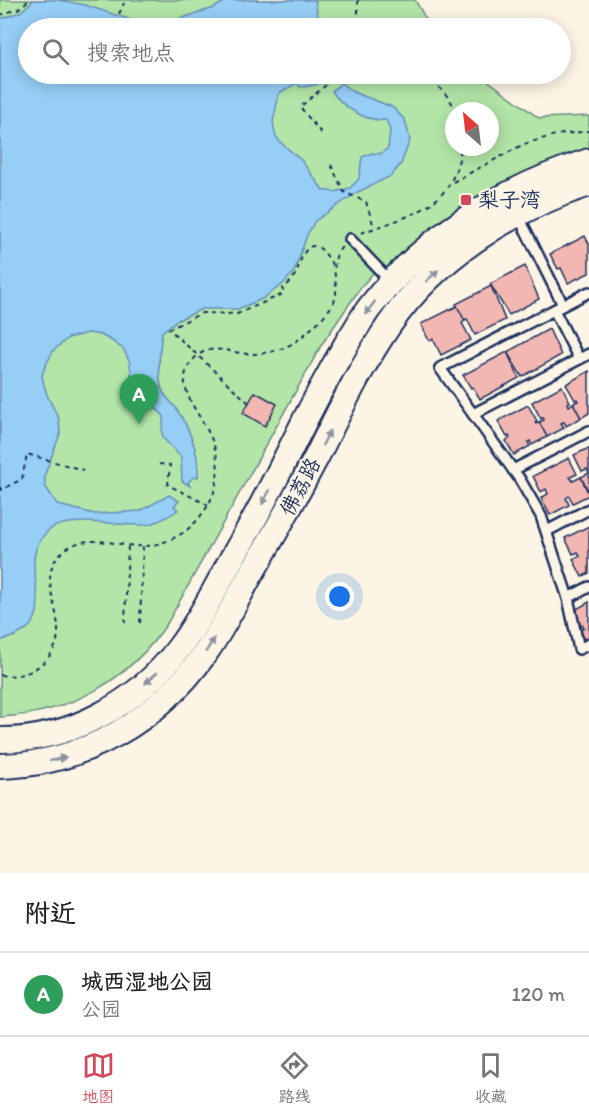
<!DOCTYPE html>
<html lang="zh">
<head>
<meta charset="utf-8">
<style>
	body { margin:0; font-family:Itim,"LXGW WenKai TC",sans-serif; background:#f6f6f6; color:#222 }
	.compass { position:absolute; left:445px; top:102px; width:54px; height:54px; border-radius:50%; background:#fff; box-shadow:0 3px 15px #0003; rotate:332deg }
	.you { position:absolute; left:340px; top:597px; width:21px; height:21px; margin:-15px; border:4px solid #fff; border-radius:50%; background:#1a73e8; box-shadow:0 0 0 9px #1a73e833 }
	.badge { display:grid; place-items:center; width:39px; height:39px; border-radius:50%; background:#d1495b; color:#fff; font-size:20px; font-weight:700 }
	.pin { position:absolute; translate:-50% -50px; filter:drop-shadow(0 2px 3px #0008) }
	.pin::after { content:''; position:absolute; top:32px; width:21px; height:18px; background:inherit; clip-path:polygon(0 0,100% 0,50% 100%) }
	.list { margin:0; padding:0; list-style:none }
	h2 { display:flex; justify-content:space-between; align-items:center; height:78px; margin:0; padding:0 24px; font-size:26px }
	h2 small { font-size:20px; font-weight:400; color:#767676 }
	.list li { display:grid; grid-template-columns:39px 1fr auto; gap:18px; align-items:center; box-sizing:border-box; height:84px; padding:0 24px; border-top:2px solid #e0e0e0 }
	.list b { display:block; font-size:22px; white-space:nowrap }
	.list p { margin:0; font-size:20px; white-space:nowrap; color:#767676 }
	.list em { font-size:20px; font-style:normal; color:#767676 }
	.icon { flex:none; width:33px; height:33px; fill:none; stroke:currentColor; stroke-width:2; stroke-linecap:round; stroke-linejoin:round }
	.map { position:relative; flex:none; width:589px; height:873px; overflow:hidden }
	.search { position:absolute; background:#fff; box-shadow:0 3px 15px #0003; left:18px; right:18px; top:18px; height:66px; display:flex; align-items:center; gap:15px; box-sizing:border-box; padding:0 21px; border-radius:33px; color:#767676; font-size:22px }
	.sheet { height:162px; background:#fff }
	nav { display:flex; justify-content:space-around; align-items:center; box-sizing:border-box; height:84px; border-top:2px solid #e0e0e0; background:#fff; font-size:16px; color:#767676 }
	nav a { display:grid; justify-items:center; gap:3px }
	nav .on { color:#d1495b }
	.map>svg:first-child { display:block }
	.green { fill:#b2e5a7; stroke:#668a82; stroke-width:1.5; fill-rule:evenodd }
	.water { fill:#96cef6; stroke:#658eb9; stroke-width:1.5 }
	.building { fill:#f2b7b2; stroke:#1b2f5e; stroke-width:1.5 }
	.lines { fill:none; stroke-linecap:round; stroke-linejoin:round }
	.service-casing { stroke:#1b2f5e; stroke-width:14 }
	.secondary-casing { stroke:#1b2f5e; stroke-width:28 }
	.path { stroke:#1b2f5e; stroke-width:2; stroke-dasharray:4.5 4.5; stroke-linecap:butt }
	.service { stroke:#fcf5e5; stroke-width:9 }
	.secondary { stroke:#fcf5e5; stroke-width:24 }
	.oneway { fill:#8c92a2 }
	.poi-dot { fill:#d1495b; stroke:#fcf5e5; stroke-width:2 }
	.labels { text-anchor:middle; stroke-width:4.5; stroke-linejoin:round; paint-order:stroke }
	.poi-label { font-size:21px; fill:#1b2f5e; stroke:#fcf5e5; text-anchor:start }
	.street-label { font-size:21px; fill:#1b2f5e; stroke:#fcf5e5 }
</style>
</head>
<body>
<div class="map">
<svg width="589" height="873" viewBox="0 0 589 873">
	<rect width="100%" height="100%" fill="#fcf5e5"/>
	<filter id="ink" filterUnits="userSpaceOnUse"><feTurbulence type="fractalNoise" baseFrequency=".0167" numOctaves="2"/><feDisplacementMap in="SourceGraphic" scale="12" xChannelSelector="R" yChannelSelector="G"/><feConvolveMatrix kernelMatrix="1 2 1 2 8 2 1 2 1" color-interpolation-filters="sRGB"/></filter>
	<g filter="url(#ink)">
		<path class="green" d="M0,0H415L431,28H28V74H479L539,118L589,116V147C508,174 449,209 388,269L381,264L361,287L322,344L168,622C130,680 69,714 0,717ZM454,111H490V147H454Z"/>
		<path class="water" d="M34,0H58L85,5L137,22L156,23L179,19L214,8L227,0H315L318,17L315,28H28V74H328C323,85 313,86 300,87L297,83L279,93L273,122L275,134L279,141L301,160L323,190L334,192L350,188L359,179L362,157L372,153L380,154L388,148L390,130L386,120C366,122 342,107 332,91L341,83L353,92L392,107L405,120L410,140L401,164L391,176L356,193L315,221L307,235L294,272L283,284L262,299L238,309H202L176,321L162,332C160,347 156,377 163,392C166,397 171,402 175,407C189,427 199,452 198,477H194L188,482L190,486L182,481L181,457L163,438L162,431L164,416L138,392L132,381L130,363L124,350L112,341L101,335L88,333L68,338L53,351L44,369L42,376L44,385L47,395L59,419L60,434L45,474V486L58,505L95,514L140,511L169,495L179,501L174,506L178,510C170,516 154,524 145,525C122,526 67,515 49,530C7,566 74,621 3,640H0V19L20,12Z"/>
		<g class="building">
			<path d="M585,236L589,244V273L568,283L561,268L558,269L550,254Z"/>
			<path d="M525,266L539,299L509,315L490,284Z"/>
			<path d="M491,286L505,320L475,335L467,319L464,320L456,304Z"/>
			<path d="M457,306L465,321L462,323L471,340L441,355L433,339L429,341L421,324Z"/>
			<path d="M549,329L561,355L522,377L507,352Z"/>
			<path d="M507,352L519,378L480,399L473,387L471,388L463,375Z"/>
			<path d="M589,371V413L581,418L573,403L578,401L577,399L575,400L566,384Z"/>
			<path d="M562,386L570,402L568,403L569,406L573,403L581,418L566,426L564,422L561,423L564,428L547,437L539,422L544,420L543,417L541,419L532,402Z"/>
			<path d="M255,392L277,404L265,426L243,413Z"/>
			<path d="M528,405L537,421L535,422L536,424L539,422L547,437L532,445L530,441L528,442L530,446L514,455L506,441L510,438L509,436L507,437L498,421Z"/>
			<path d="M589,448V492L581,477L589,473L587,469L582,471L574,455Z"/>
			<path d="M569,458L577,474L570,477L573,481L581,477L589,495L573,503L569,496L566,498L569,505L550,515L541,498L548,494L546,489L541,492L533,476Z"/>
			<path d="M589,526V573L582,577L573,559L580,556L578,552L573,554L565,538Z"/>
			<path d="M589,602V644L588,645L580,630L584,628L583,625L581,626L573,611Z"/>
		</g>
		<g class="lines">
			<g class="service-casing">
				<g id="service">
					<path d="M518,215L563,305"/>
					<path d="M350,239L390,281"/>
					<path d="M589,292L440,368L519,478L541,516L568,598L579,649L589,644"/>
					<path d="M554,310L579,359"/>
					<path d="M473,414L589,354"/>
					<path d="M513,470L589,431"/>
					<path d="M547,531L589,509"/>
					<path d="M568,598L589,587"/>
				</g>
			</g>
			<g class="secondary-casing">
				<g id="secondary">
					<path d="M0,740C70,741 138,703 179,648C199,622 214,591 230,562C252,524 273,485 292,446C310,409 329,373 350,338C357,328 362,317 370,307C425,236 504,188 589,161"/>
					<path d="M0,766C83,764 158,721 206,652C223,628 236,601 251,574C274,535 296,496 317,456C339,412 361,366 389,325C436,257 511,209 589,184"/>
				</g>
			</g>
			<g class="path">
				<path d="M358,0V28"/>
				<path d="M119,14L124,3"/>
				<path d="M0,15L18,9L29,0"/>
				<path d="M415,74C431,78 451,95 455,111"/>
				<path d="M321,133L300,107L339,74"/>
				<path d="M331,165L344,192L366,202L374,227"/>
				<path d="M453,182L524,144L555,135L589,131"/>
				<path d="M361,233C410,215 454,209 461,147"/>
				<path d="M249,403L169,329L202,313L237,314L281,295L284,291L282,289C286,286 291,282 293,278C298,272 299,262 303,255C314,234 328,255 333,267"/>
				<path d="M159,464L170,465L168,485L208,505"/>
				<path d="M0,487L1,490L22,479L27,454L83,470"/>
				<path d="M125,623L128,545"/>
				<path d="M140,623L143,546"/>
				<path d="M0,675C14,677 27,675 39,666C85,632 29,586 60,554C85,529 117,548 147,546C162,544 177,538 188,529C200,519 209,506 214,492C219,476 219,458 213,443C205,417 170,388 192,361C210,340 230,354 251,354C265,354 283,350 295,342C306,334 335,309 336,295C337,278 329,261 342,247"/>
			</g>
			<use href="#service" class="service"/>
			<use href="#secondary" class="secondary"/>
		</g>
		<defs><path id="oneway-solid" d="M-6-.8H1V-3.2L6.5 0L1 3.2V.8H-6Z" transform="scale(1.5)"/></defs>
		<g class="oneway">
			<use href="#oneway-solid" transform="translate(432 276) rotate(-43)"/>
			<use href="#oneway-solid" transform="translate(370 308) rotate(127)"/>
			<use href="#oneway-solid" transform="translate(326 438) rotate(-63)"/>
			<use href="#oneway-solid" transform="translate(266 497) rotate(119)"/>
			<use href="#oneway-solid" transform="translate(210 645) rotate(-58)"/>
			<use href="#oneway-solid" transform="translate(151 678) rotate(137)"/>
			<use href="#oneway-solid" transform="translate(58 759) rotate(-14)"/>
		</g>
	</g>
	<rect class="poi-dot" x="460" y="194" width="12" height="12" rx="3"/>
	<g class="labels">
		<g class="poi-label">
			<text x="478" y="207">梨子湾</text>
		</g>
		<g class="street-label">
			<text transform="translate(300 487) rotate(-62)" y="7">佛荔路</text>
		</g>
	</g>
</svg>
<svg class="compass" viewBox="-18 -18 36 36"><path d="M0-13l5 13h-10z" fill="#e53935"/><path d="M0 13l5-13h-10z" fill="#767676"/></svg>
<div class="you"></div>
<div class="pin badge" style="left:139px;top:424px;background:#2e9e5b">A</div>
<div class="search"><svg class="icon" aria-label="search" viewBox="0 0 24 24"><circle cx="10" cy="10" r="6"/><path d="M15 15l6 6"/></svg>搜索地点</div>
</div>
<section class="sheet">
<h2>附近<small></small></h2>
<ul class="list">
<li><span class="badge" style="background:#2e9e5b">A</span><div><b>城西湿地公园</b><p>公园</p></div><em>120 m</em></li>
</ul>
</section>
<nav>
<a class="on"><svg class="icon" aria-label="map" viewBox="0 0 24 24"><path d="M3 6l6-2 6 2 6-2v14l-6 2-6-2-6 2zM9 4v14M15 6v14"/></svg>地图</a>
<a><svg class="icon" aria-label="directions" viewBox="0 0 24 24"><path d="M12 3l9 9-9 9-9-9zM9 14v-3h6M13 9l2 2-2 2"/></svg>路线</a>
<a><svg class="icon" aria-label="saved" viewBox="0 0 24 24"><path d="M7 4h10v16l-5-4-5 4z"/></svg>收藏</a>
</nav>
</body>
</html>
